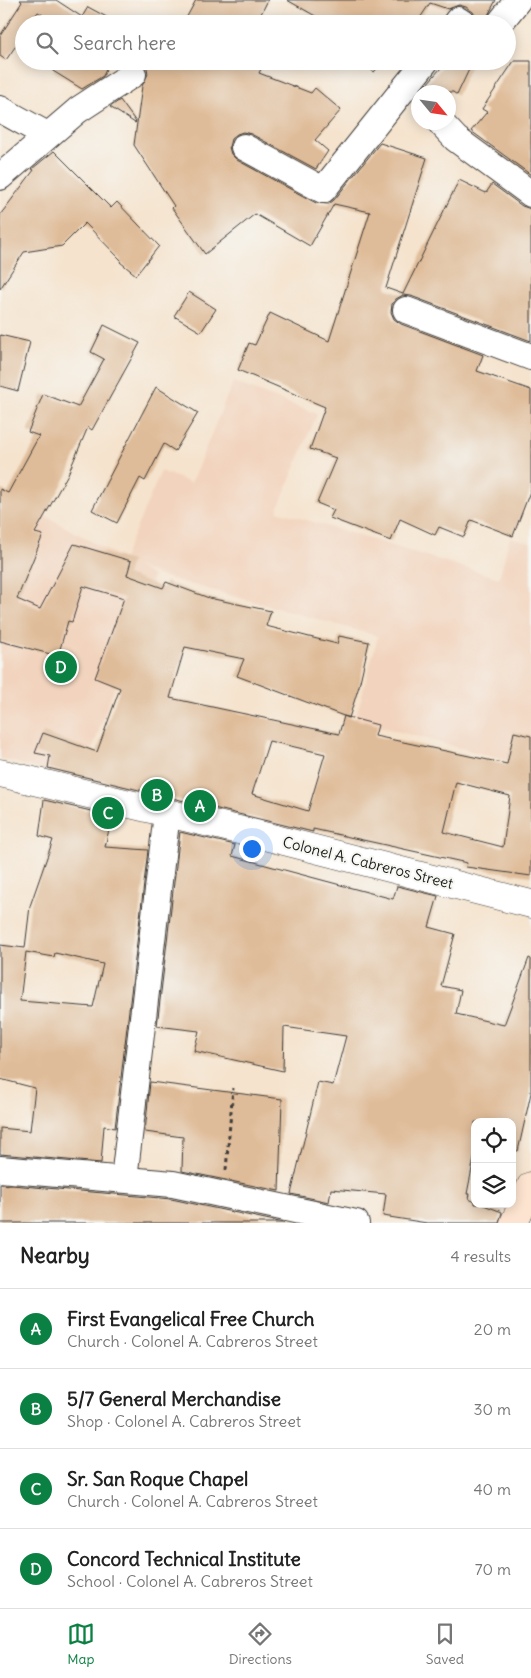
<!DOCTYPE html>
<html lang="en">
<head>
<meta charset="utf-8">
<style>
	body { margin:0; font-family:Delius,sans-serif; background:#f6f6f6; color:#222 }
	.controls { position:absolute; right:15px; bottom:15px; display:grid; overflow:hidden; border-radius:10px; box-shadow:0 2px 12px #0003 }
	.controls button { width:45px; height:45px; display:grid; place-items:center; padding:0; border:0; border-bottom:1px solid #e0e0e0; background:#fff; color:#222; font:25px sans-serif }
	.compass { position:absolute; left:411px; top:85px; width:45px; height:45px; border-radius:50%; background:#fff; box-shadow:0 2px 12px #0003; rotate:119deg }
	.you { position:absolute; left:251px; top:848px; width:18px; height:18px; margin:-12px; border:4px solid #fff; border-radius:50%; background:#1a73e8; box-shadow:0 0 0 8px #1a73e833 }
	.badge { display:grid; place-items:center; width:32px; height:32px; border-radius:50%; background:#0b8043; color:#fff; font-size:16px; font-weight:700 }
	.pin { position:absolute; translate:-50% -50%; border:2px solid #fff; box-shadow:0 1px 5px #0006 }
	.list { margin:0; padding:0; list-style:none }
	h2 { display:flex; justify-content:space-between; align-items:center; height:65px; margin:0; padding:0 20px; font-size:21px }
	h2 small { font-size:16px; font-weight:400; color:#767676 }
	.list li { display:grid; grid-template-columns:32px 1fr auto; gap:15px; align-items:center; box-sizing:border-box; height:80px; padding:0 20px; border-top:1px solid #e0e0e0 }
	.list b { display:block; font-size:19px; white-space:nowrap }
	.list p { margin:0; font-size:16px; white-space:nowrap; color:#767676 }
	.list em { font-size:16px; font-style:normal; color:#767676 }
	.icon { flex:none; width:28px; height:28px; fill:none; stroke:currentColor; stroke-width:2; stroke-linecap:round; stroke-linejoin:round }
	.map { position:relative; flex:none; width:531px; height:1223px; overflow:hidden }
	.search { position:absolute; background:#fff; box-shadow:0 2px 12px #0003; left:15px; right:15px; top:15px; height:55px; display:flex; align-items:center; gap:12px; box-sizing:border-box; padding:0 18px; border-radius:28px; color:#767676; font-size:19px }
	.sheet { height:385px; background:#fff }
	nav { display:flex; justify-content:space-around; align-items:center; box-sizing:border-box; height:70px; border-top:1px solid #e0e0e0; background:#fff; font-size:14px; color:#767676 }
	nav a { display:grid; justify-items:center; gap:2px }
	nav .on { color:#0b8043 }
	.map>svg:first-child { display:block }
	.built { fill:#f2d4be }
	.building { fill:#dfbc99; fill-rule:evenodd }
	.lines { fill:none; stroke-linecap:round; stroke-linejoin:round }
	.minor-casing { stroke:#3d3a37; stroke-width:28 }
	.tertiary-casing { stroke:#3d3a37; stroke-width:29 }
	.secondary-casing { stroke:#3d3a37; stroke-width:29 }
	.path { stroke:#3d3a37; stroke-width:3; stroke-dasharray:4 4; stroke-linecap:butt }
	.minor { stroke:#fff; stroke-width:26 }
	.tertiary { stroke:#fff; stroke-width:28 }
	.secondary { stroke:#fde4d0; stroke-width:28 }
	.labels { text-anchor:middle; stroke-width:4; stroke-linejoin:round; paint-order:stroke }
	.street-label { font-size:15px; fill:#1c1c1c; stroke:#f6f6f2 }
</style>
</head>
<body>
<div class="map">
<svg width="531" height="1223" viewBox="0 0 531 1223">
	<rect width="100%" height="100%" fill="#f6f6f2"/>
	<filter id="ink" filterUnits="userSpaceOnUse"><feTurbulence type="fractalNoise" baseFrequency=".02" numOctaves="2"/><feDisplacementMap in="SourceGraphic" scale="10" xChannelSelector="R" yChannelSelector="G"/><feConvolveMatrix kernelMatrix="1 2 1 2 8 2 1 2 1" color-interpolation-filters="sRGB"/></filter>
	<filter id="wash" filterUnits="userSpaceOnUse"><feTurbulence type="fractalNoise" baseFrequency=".0096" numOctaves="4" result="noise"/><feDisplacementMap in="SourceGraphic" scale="20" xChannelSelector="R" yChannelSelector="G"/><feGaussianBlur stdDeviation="1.12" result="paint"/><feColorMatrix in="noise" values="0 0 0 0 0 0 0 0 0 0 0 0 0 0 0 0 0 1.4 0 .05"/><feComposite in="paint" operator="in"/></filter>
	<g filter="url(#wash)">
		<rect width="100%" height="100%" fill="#f5e3cd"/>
		<path class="built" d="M233,382L317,414L277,511L499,578L510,537L531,543V767L355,720L378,636L157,575L134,565L153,576L81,782L0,758V491L123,559L161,471L191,483Z"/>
		<g id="blocks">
			<g class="building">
				<path d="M20,0H56L82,17L88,7L114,21L113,24H57L38,12L30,24H24V34L6,60L0,56V36L22,2Z"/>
				<path d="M196,0H268L256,24H183Z"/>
				<path d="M287,0H496L484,23L478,20L473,12L466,7L459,5L448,9L430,3L416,24H323L319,18Z"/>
				<path d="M59,61H110L103,76L82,89L53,71Z"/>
				<path d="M146,61H265L259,73L311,93L315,88L341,110L315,140L328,151L316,169L251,134L243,132L237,134L231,139L229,147L231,154L237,160L316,203L329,204L334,200L380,143L427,158L386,288L403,294L459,180L486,193L492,184L522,206L531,209V341L411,296L403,295L396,299L392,304L391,312L394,319L401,324L483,355L477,371L531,390V489L513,536L471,520L464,537L439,527L435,535L400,519L391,541L330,518L334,510L317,503L336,458L310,449L325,407L238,370L249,343L255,345L270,313L329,341L370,212L334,204L310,246L255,214L205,254L172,208L174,206L134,145L142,86L148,74Z"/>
				<path d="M359,61H384L374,72Z"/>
				<path d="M447,61H473L457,95L453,92H420Z"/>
				<path d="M514,61H531V175L471,131L487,112L482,109Z"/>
				<path d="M120,100L136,122L135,123L110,107Z"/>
				<path d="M54,151L111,208L117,202L159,246L136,275L120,262L121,260L85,223L62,246L24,252L0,289V215L34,170L32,169Z"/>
				<path d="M189,292L216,309L201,332L174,316Z"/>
				<path d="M104,325L140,343L92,430L88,427L68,474L35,533L43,535L17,599L40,609L74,544L131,561L127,575L163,588L166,582L209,598L271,611L266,626L337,644L339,636L369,642L359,686L349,718L237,676L244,659L185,647L170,698L339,734L344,716L378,725L375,736L507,764L514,732L531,736V876L466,867L467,863L313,829V832L48,768L50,756L35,753L43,733L97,752L120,688L95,678L124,598L83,586L72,622L68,621L58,656L0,641V489L8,493L39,436L28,432L43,394L78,407L104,359L91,352ZM269,741L325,754L308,811L252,794ZM456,782L510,796L503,847L444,832Z"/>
				<path d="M0,335L30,342L18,391L0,386Z"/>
				<path d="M156,387L198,413L175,451L164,444L145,481L140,478L117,523L92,510Z"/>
				<path d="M44,800L112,816L105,847L148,850L115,1128L104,1126L101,1163L0,1154V1128L30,1131L35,1088L0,1079V945L25,948L30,906L53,840L39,836ZM26,952L54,957L55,953L103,964L93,1007L20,1001Z"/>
				<path d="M180,832L235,845L232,856L393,899L397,886L438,896L429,927L455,934L441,986L461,990L456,1014L504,1025L529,958L531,959V1093L518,1151L512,1150V1122H475V1153L467,1194H470L469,1199L475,1202V1204H481L502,1212L499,1223H427L383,1216L386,1194L331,1189L329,1202L291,1194L318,1082L333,1085L346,1036L284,1027L283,1071L194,1051L199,1031L157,1026Z"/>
				<path d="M150,1082L282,1099L279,1191L182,1171L183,1137L145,1132Z"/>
				<path d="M0,1184L171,1199L284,1223H0Z"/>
			</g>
		</g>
	</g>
	<g filter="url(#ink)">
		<use href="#blocks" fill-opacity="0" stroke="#3d3a37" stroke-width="1"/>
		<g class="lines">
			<g class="minor-casing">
				<g id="minor">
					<path d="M455,24L458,20L464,24"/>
					<path d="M499,24L518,0"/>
					<path d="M0,109L47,135"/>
					<path d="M440,122L456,139L531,194"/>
					<path d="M244,147L323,190L426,61"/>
					<path d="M0,177L78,110L133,74"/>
					<path d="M406,310L531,357"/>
					<path d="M0,1169L173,1184L356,1223"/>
					<path d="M124,1179L167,813"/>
				</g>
			</g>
			<g class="tertiary-casing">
				<path id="tertiary" d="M0,773L268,837L531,904"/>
			</g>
			<g class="secondary-casing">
				<path id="secondary" d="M514,1223L531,1186"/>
			</g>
			<path class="path" d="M226,1170L233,1088"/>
			<use href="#minor" class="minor"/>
			<use href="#tertiary" class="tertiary"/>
			<use href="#secondary" class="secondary"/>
		</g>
	</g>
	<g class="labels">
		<g class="street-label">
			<text transform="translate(368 863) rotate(14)" y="5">Colonel A. Cabreros Street</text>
		</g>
	</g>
</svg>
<div class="controls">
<button><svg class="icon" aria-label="locate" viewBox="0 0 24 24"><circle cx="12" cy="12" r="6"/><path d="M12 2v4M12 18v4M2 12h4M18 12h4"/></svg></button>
<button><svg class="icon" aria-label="layers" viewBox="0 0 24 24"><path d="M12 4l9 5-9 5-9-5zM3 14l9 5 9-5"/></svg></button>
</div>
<svg class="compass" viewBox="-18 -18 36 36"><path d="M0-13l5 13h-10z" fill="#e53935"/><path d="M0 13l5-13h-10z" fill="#767676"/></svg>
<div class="you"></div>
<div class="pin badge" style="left:200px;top:806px">A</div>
<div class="pin badge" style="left:157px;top:795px">B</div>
<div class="pin badge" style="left:108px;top:813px">C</div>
<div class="pin badge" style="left:61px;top:667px">D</div>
<div class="search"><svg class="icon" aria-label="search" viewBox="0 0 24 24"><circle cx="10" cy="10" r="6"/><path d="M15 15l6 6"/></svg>Search here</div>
</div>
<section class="sheet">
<h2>Nearby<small>4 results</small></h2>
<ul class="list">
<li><span class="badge">A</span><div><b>First Evangelical Free Church</b><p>Church · Colonel A. Cabreros Street</p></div><em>20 m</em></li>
<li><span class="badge">B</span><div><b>5/7 General Merchandise</b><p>Shop · Colonel A. Cabreros Street</p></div><em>30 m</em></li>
<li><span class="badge">C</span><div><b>Sr. San Roque Chapel</b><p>Church · Colonel A. Cabreros Street</p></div><em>40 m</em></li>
<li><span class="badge">D</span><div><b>Concord Technical Institute</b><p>School · Colonel A. Cabreros Street</p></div><em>70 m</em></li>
</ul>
</section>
<nav>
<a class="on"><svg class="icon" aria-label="map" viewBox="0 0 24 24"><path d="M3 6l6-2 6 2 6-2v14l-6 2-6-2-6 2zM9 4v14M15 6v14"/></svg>Map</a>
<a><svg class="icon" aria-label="directions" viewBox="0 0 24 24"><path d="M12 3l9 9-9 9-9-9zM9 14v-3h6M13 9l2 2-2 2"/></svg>Directions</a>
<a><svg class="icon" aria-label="saved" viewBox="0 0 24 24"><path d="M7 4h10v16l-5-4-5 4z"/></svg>Saved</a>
</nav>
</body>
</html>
